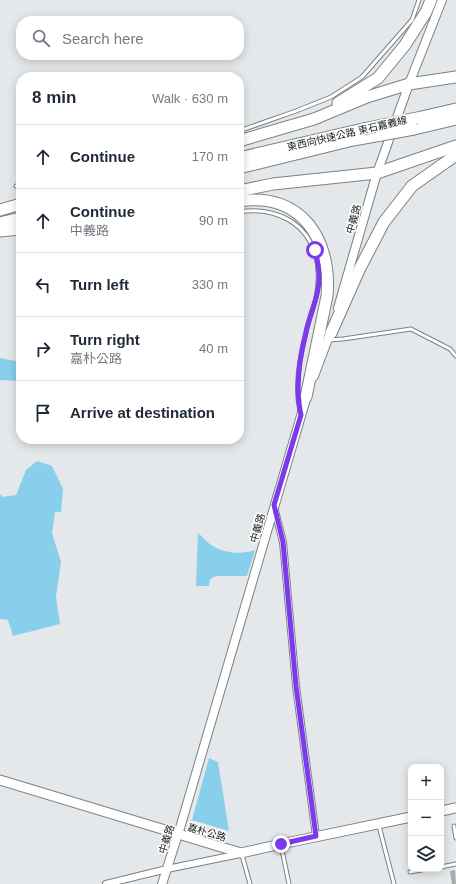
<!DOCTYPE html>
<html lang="en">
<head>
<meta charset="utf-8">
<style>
	body { margin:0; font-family:Arial,"Noto Sans TC",sans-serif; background:#f6f6f7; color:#1f2937 }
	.controls { position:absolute; right:12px; bottom:12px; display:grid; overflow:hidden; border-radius:8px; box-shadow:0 2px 10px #0003 }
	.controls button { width:36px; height:36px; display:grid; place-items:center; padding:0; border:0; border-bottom:1px solid #e0e1e3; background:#fff; color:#1f2937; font:20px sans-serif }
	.stop { position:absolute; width:12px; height:12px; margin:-9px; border:3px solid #7c3aed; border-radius:50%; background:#fff }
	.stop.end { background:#7c3aed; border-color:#fff; box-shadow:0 1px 4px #0008 }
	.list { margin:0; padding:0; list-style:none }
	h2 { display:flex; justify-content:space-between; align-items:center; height:52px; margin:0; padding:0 16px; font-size:17px }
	h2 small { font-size:13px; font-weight:400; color:#747a83 }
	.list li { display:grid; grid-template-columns:26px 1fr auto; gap:12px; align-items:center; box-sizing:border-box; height:64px; padding:0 16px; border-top:1px solid #e0e1e3 }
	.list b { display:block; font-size:15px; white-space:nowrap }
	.list p { margin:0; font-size:13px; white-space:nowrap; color:#747a83 }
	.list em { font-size:13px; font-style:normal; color:#747a83 }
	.icon { flex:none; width:22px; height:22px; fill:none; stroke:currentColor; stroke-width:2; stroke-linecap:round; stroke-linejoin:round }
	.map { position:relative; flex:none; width:456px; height:884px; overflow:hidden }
	.search { position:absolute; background:#fff; box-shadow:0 2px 10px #0003; left:16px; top:16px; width:228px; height:44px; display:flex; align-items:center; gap:10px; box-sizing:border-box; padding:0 14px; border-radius:16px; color:#747a83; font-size:15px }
	.panel { position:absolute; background:#fff; box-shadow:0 2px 10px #0003; left:16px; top:72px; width:228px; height:372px; border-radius:16px }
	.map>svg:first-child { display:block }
	.green { fill:#87cfeb }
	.building { fill:#a8adae }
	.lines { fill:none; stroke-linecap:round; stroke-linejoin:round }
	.service-casing { stroke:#7d8183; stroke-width:5 }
	.minor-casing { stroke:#7d8183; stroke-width:8 }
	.tertiary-casing { stroke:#7d8183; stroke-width:10 }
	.secondary-casing { stroke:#7d8183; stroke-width:11 }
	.trunk-casing { stroke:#7d8183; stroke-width:13 }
	.service { stroke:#fff; stroke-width:3 }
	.minor { stroke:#fff; stroke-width:6 }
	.tertiary { stroke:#fff; stroke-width:8 }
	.secondary { stroke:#fff; stroke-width:9 }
	.trunk { stroke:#fff; stroke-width:11 }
	.trunk-bridge-casing { stroke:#7d8183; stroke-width:13; stroke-linecap:butt }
	.trunk-bridge { stroke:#fff; stroke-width:11 }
	.route { stroke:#7c3aed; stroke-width:5 }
	.labels { text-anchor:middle; stroke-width:3; stroke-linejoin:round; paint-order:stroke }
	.street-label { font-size:10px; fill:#191b1b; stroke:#fff }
</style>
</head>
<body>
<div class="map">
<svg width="456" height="884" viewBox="0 0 456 884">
	<rect width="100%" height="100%" fill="#e4e8ea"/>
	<g class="green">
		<path d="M0,358L21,362V381L0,380Z"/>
		<path d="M37,461L52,466L63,489L61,512H55L52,533L61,562L56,597L60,624L13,636L8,620L0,619V494L3,497L16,495L26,470Z"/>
		<path d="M198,533C203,537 207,543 213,546C224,553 242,555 255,550L247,576H216L210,579L209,586H196Z"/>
		<path d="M209,758L218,762L229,831L192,820Z"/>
	</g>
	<path class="building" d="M455,870L456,884H452L450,871Z"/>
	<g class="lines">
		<g class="service-casing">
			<g id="service">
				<path d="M239,131L296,111L331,97L362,77L412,20L419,0"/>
				<path d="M16,186L21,187"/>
				<path d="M239,212C257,209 273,211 289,220C317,237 322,268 316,298C313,310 308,321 306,333C300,358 294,386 300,411"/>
				<path d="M328,340L343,339L411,329L450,349L456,356"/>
				<path d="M379,826L394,884"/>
				<path d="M454,826L456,838"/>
				<path d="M281,845L289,884"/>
				<path d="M242,855L250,884"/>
				<path d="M441,867L456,864"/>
				<path d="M410,872L427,869"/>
			</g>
		</g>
		<g class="minor-casing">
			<g id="minor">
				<path d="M274,507L283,542L296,686L316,836"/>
				<path d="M106,884L167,869L240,854"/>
			</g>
		</g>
		<g class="tertiary-casing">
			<g id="tertiary">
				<path d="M338,308L377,173L409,84L442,0"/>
				<path d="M314,376L332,328"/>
				<path d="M162,884L180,828L308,392"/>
			</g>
		</g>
		<g class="secondary-casing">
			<g id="secondary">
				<path d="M0,780L241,853L281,844L411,817"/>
				<path d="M441,811L456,808"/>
			</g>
		</g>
		<g class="trunk-casing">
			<g id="trunk">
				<path d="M338,103L378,78L405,45L426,12L431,0"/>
				<path d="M417,118L456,109"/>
				<path d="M414,129L456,119"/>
				<path d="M239,141L314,119L367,97L409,84L456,77"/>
				<path d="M239,158L363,129"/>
				<path d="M239,168L353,140L381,135"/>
				<path d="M239,191L273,184L377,173L456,146"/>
				<path d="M239,201C301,192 332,239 327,296L306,397"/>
				<path d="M0,210L21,204"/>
				<path d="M0,223L21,218"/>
				<path d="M0,231L21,229"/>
				<path d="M331,333L359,270L384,222L412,186L456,155"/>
			</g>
		</g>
		<use href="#service" class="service"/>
		<use href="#minor" class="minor"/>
		<use href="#tertiary" class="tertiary"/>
		<use href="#secondary" class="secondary"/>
		<use href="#trunk" class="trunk"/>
		<g class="trunk-bridge-casing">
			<g id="trunk-bridge">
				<path d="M363,129L417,118"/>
				<path d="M381,135L414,129"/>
			</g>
		</g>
		<use href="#trunk-bridge" class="trunk-bridge"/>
	</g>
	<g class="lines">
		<path class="route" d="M281,844L316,836L296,686L283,542L274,505L301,415C295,388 299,359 306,332C310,313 320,294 319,275C319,267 317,258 315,250"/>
	</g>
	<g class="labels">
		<g class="street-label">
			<text transform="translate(347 133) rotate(-13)" y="4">東西向快速公路 東石嘉義線</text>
			<text transform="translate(353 219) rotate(-74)" y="4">中義路</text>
			<text transform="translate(257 528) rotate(-74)" y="4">中義路</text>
			<text transform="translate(207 832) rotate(16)" y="4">嘉朴公路</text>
			<text transform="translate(166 839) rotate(-72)" y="4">中義路</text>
		</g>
	</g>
</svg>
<div class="controls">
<button>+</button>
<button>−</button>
<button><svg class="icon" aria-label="layers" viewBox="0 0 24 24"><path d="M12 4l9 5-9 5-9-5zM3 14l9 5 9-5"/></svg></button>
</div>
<div class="stop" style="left:315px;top:250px"></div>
<div class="stop end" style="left:281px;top:844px"></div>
<div class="search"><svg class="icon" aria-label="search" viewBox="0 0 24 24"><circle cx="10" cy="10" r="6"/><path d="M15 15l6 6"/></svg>Search here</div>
<section class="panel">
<h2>8 min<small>Walk · 630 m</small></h2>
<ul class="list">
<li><svg class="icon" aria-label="ahead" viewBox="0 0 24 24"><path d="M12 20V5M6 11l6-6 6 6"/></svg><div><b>Continue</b></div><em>170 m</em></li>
<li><svg class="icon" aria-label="ahead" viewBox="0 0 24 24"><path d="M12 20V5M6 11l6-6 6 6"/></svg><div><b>Continue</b><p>中義路</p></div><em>90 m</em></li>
<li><svg class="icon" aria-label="left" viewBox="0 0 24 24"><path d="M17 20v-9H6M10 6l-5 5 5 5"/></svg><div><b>Turn left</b></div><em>330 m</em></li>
<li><svg class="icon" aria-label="right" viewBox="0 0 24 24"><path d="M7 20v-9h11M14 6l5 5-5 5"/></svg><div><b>Turn right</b><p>嘉朴公路</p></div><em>40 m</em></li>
<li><svg class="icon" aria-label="arrive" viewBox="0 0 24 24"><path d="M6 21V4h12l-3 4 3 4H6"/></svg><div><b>Arrive at destination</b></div></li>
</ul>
</section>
</div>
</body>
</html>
